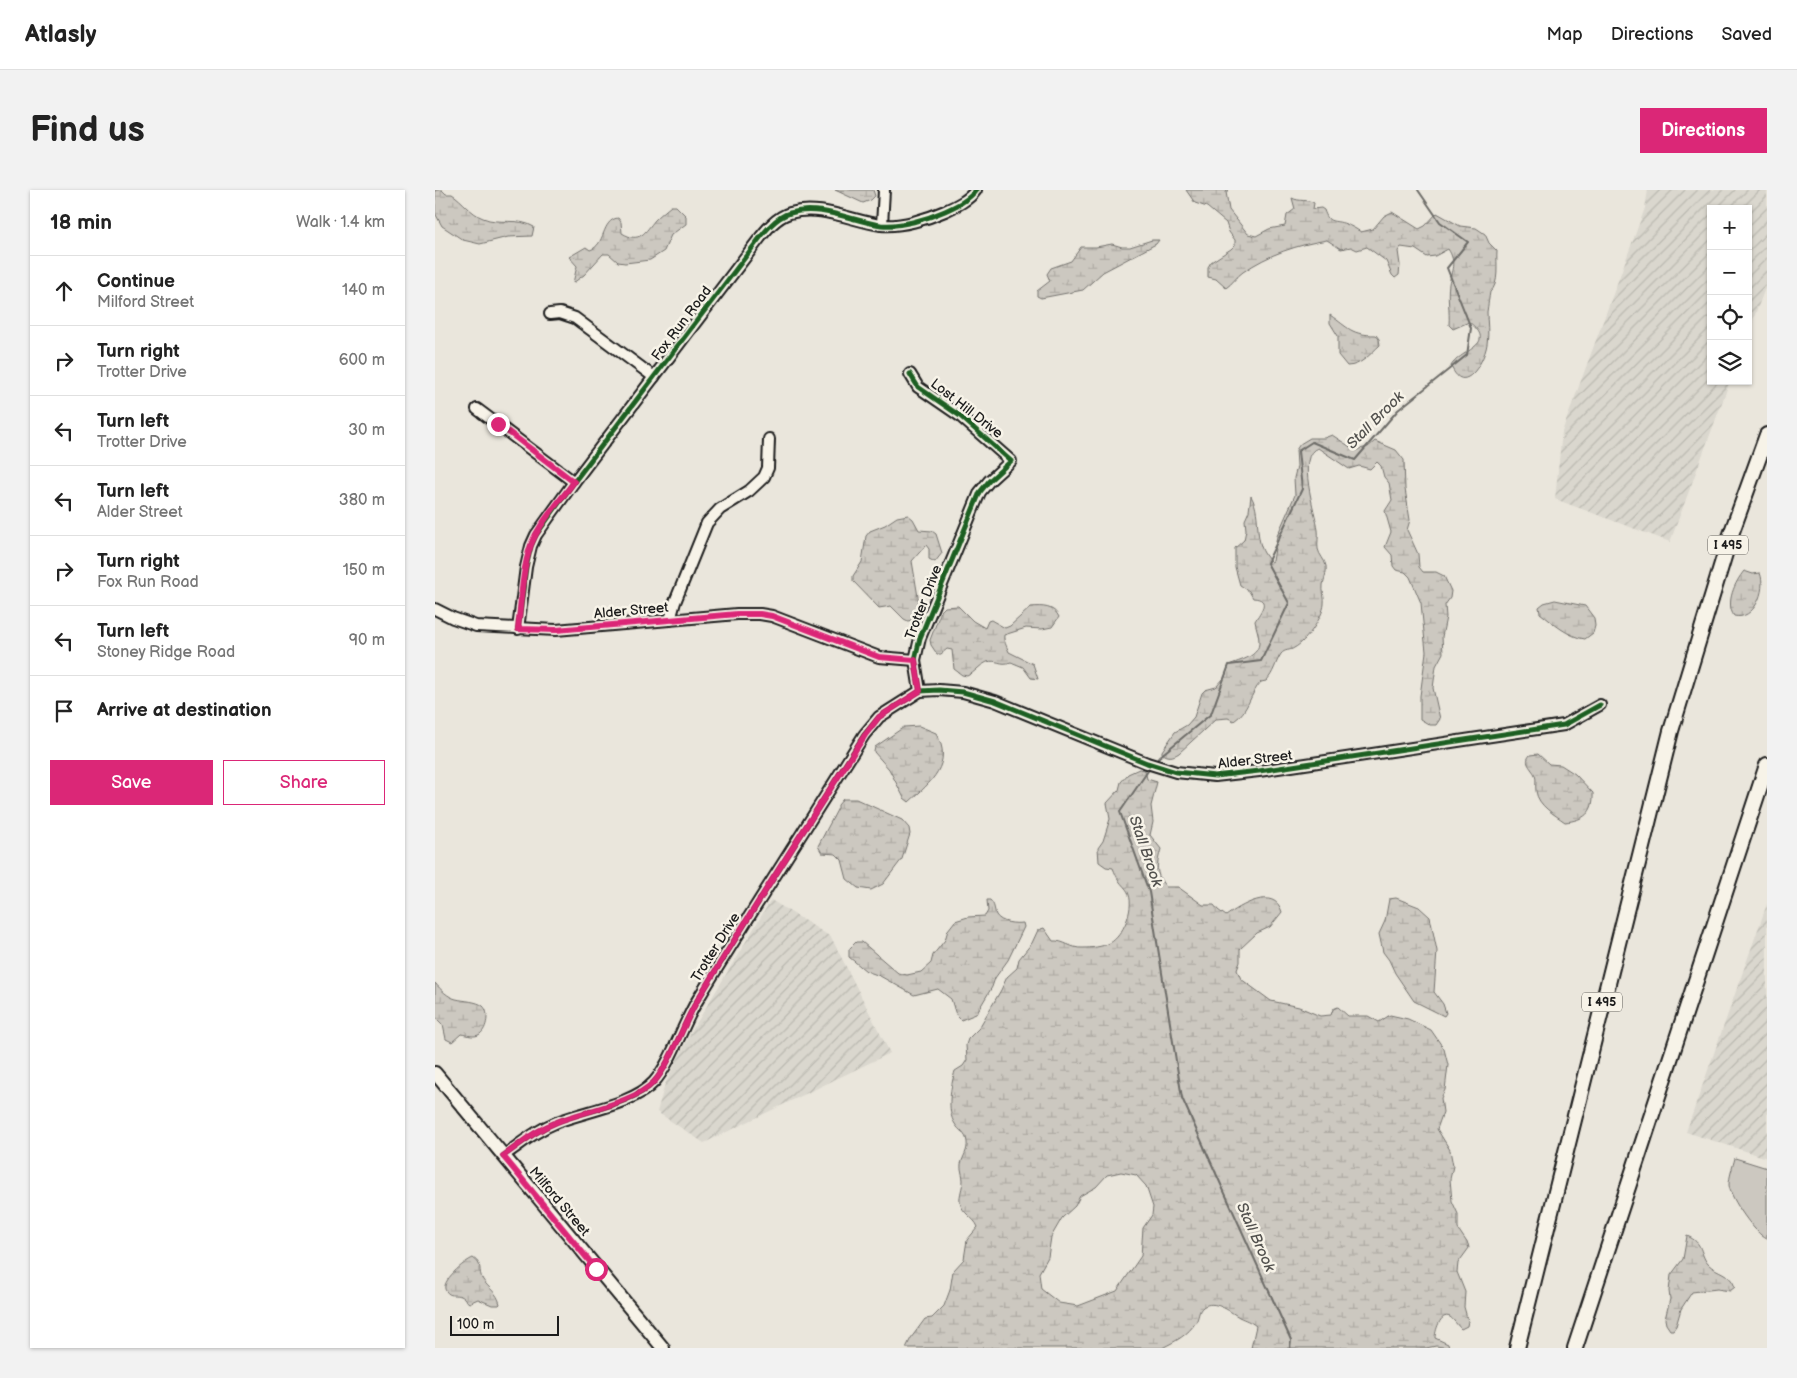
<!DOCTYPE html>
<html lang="en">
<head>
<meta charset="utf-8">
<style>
	body { margin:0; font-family:"Balsamiq Sans",sans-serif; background:#f2f2f2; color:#222 }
	.controls { position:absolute; right:15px; top:15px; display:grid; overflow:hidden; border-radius:0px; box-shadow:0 1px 4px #0004 }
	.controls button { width:45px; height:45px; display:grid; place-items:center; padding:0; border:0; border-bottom:1px solid #e0e0e0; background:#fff; color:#222; font:25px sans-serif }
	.scale { position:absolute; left:15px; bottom:12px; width:109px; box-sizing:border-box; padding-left:5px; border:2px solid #1c1c1c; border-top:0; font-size:14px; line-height:18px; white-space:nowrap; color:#1c1c1c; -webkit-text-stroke:4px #f7f3e8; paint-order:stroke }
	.stop { position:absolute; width:15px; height:15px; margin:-11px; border:4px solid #db2777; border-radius:50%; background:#fff }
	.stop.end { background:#db2777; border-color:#fff; box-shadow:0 1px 5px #0008 }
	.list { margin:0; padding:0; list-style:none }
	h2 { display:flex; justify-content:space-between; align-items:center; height:65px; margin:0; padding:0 20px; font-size:21px }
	h2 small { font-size:16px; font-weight:400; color:#767676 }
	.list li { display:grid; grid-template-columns:32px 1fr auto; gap:15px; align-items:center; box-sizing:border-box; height:70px; padding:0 20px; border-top:1px solid #e0e0e0 }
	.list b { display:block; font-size:19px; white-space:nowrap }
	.list p { margin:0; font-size:16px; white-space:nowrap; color:#767676 }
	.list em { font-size:16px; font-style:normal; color:#767676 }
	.actions { display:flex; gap:10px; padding:15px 20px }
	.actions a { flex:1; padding:11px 0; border:1px solid #db2777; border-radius:0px; text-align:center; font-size:18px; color:#db2777 }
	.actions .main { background:#db2777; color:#fff }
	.icon { flex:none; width:28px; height:28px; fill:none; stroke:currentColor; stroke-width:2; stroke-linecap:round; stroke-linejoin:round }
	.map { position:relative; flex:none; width:1332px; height:1158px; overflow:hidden; border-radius:0px }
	header { display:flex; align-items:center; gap:30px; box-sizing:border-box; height:70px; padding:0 25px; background:#fff; border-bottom:1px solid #e0e0e0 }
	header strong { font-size:24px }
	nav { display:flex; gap:28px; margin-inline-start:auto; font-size:18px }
	.intro { display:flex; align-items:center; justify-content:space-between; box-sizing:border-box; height:120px; padding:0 30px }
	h1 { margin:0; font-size:35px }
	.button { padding:12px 22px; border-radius:0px; background:#db2777; color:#fff; font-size:18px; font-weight:700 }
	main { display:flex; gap:30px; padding:0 30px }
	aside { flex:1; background:#fff; border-radius:0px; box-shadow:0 1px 4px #0004 }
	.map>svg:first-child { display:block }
	.industrial { fill:url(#industrial-furrows) }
	.green { fill:#ccc8c0; stroke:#74726e }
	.wetland { fill:url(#wetland-marsh); stroke:#74726e; fill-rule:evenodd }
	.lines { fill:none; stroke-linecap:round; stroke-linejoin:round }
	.stream { stroke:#6d6c68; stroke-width:2 }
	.minor-casing { stroke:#1c1c1c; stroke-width:14 }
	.major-casing { stroke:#1c1c1c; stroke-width:16 }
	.highway-casing { stroke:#1c1c1c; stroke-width:18 }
	.minor { stroke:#f7f3e8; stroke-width:10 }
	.major { stroke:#f7f3e8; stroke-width:12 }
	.highway { stroke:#f7f3e8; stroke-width:14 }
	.cycleway-casing { stroke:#f7f3e8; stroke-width:8 }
	.cycleway { stroke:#1b5e20; stroke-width:5 }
	.route { stroke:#db2777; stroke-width:6 }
	.labels { text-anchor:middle; stroke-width:5; stroke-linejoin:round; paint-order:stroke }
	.shield { fill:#f7f3e8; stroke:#5e5c59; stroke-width:1 }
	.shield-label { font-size:12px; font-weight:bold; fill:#1c1c1c }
	.street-label { font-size:14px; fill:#1c1c1c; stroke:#f7f3e8 }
	.water-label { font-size:15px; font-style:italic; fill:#52514e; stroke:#f7f3e8 }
</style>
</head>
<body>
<header>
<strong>Atlasly</strong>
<nav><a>Map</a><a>Directions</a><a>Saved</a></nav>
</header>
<div class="intro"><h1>Find us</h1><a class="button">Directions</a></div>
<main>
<aside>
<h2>18 min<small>Walk · 1.4 km</small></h2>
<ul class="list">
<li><svg class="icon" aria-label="ahead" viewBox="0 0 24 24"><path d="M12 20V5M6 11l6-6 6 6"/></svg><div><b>Continue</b><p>Milford Street</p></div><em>140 m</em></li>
<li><svg class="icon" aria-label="right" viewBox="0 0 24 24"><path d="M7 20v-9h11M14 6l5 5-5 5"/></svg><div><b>Turn right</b><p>Trotter Drive</p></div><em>600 m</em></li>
<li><svg class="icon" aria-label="left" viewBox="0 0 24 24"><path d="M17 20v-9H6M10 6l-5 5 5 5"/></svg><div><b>Turn left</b><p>Trotter Drive</p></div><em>30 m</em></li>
<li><svg class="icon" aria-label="left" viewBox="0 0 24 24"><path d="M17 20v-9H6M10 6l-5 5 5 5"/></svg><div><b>Turn left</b><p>Alder Street</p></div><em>380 m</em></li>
<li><svg class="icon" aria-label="right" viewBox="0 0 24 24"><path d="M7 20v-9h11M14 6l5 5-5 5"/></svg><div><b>Turn right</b><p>Fox Run Road</p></div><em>150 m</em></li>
<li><svg class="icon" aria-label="left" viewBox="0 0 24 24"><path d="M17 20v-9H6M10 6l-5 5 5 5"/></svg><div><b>Turn left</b><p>Stoney Ridge Road</p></div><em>90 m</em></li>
<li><svg class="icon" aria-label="arrive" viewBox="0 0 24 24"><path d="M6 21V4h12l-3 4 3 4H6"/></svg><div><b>Arrive at destination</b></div></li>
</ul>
<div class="actions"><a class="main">Save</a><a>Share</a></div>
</aside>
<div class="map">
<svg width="1332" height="1158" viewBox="0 0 1332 1158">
	<defs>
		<pattern id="industrial-furrows" width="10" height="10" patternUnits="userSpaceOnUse" patternTransform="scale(1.25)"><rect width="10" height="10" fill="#dad7ce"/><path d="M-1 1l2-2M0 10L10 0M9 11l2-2" fill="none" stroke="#bab8b0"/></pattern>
		<pattern id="wetland-marsh" width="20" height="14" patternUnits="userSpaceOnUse" patternTransform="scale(1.25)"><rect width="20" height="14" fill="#ccc8c0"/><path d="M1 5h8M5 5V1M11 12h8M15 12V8" fill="none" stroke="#afaba4"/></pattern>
	</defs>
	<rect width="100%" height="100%" fill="#eae6dc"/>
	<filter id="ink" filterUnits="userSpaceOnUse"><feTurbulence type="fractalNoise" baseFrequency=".02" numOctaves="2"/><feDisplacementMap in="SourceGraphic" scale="10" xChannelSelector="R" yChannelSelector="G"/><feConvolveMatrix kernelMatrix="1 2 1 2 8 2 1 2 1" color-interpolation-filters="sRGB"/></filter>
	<g filter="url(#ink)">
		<g class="industrial">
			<path d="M1213,0H1332V93L1313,143V19H1276V191H1295L1235,352L1120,309L1127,242L1210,18Z"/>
			<path d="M336,710L396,747L455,863L269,953L222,922L230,894L258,839Z"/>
			<path d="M1332,714V968L1251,942Z"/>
		</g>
		<path class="green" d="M1300,968L1332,978V1049C1320,1044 1295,1008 1294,995C1294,987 1298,976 1300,968Z"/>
		<g class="wetland">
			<path d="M0,0H7L11,4H17C28,11 35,23 48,28C64,35 83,27 99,37L97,46L73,47L45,54L28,50L7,36L0,23Z"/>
			<path d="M400,0H438L440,6L436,10L428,13Z"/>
			<path d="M751,0H794L791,2L794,20L813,44L821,46L834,39L850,36L852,25L860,19L857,8C864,12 874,9 879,13L878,19L886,18L889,20C894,35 898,29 911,34C916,36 921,39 926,42L938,39L949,26L957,22L984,39L990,36L1002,23L1025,36L1041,38L1050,44L1054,53L1062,61C1061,73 1065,94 1055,102C1054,108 1053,115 1052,122C1052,132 1054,143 1052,154C1050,170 1029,208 1016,176C1026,159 1064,155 1034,132L1018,139L1014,135C1015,121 1012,107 1014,94C1016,81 1022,72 1013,59L1000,66L992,67L980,59L966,57L963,61L965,75L964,85L960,88L957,85L951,71L932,57L922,60L916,57L906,59L892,50C862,55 834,64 808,82C802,86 797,94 791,98L781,89L773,87V77L776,72L796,59L800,55V50L794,42L791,33L772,17L760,13Z"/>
			<path d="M236,16H241L251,26V34L236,45L229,61L215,70L190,73L183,72L174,64H168L149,85L138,93L142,76L134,67L151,57L155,60C171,55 166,30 183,28L186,32L187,43C205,54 210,42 220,30C225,25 231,20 236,16Z"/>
			<path d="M717,50H724L721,54L668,82L648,100L606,108L602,106V101L615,91L612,84L616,78L636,71L646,57H661L677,54L687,57H695Z"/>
			<path d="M895,125C914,138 916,145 941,145L944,149L945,155C935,164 926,176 912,176L903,165V146L895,133Z"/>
			<path d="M897,245L920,260L933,257L940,251L961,260L969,270L970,299L975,330L972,340L983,364L984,377L988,382H1001L1009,386L1016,401L1015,408L1010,415L1011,427L1007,447L1008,463L1001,476L998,498L1005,529L1001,535H995L985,529V506L991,462L986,413L975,387L970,382L961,380L958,376L957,365L950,357L956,342L950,321L957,310L954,293L949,287L946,276L942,272L935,279L924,276L914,279L883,258C860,264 881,324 883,340C884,346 882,353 883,359C884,365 890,370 891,376C892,383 889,389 888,395C887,401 890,408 889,414C888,427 871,452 859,458C855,461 850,459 846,464C840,473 839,483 831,491L826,492C815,503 814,521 799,531L793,528L781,529L744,563C738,567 733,568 727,563V561L740,542L752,535L759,527L767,503L770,500L781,497L790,487L794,475C805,470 825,467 824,451C824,444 821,438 820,431C825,422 837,409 818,408L814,401L805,395L800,377V358L809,350L811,340L810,330L814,321L816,306C828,327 816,353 836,372L838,371L842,346L860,305L859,288L862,276L861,260L865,254L875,248H889Z"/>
			<path d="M473,325L478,329L484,340L497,341L501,344L507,363L500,372L494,369V359L491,355L477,371L484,413L483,420L477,430L473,431L469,429L456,416L444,418L418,391V386L427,372L431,346L435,341L450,335L462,327Z"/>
			<path d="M1309,381L1318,384L1325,383C1332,400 1319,431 1299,426C1290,413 1300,392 1309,381Z"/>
			<path d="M1120,410L1150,416L1159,428L1160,436L1158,443L1150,449C1133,447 1118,433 1105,423L1104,417L1109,413Z"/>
			<path d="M523,416L538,431L550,438L553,431L556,430L570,438L575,436L596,417C607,416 619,416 624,427L617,437L607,439L591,438L569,445C568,450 572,457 574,462L598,474L603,489L596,488L588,477L576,472C565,476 562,469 552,472C544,475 540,483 532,486L527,485L519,479L517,460L512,459L506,464H502L496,455L495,450L506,421L510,417Z"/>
			<path d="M484,536L501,543C519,574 496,592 474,612L469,608L454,579L439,562L440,557L469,537Z"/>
			<path d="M1103,564L1114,574L1126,575L1140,584L1158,603C1159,623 1149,630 1130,632C1119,624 1103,616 1101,601C1100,596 1102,590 1100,585C1097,578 1088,573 1095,565Z"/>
			<path d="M704,579L710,580L712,589L722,592L716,616L718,632L715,645L726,659C722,674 719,683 731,697H743L768,715H779L783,720L791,726C805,716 839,695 847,722L835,737L822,743L805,759V772L802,780L806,789L836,811L864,817L885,826L896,825L898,819L903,817L913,826H933L944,832L955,825L973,829L996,840L1009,859L1013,875L1010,900L1006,908L1008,922L1002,939L1015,960L1018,976L1015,989L1017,1011L1023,1024V1039L1033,1054L1034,1058L1023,1073L1022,1082L1030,1102L1029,1117L1033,1131L1032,1136L1026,1139C1023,1136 1018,1129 1015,1127C1005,1122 1000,1142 1000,1148L1013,1154L1014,1158L1001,1156L991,1158H816L821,1136C815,1131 810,1130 804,1127C794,1121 779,1109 768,1117C763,1121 764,1127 761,1132C753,1145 741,1151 727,1158H471L476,1148L490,1129L497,1128L509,1116L515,1100L518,1081L529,1069L532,1050L543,1037C539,1027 527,1024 525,1012C524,1005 528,997 528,990C528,985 525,979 526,974C528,966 533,961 532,952C531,943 524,941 520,934C511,921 516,895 520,881L528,876L532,870L531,855L533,849L544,838L566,800L572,787L582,778L584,769L597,753L603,740L609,738L618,751C629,750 636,759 648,758C656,758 667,757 675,753C688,746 699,719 694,705C693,700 688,696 685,692C682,688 680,683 678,678L671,677L664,672L663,658L668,651L675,629L672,613L684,600L686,592L693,584ZM686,982L701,985L711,996L718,1017L717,1025L708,1038L706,1066L682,1101L643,1116L624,1113L606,1099L604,1083L613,1067L616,1047L627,1028L640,1016L645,1006L661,997L672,985Z"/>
			<path d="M408,609H421L467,630L474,638L475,644L467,669L448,694L436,700L423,698L412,689L407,670L401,664L387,663L383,656L403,618V615Z"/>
			<path d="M961,708L984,717L995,727L1002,761L999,802L1008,814L1011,823L1009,826L979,811L960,783L954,770L948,762L944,744L950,731L954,709Z"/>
			<path d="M552,710H555C560,715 559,719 561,725C566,733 580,734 588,733L589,737L573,770L560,788L557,797L541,824L526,830L521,825L516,809L503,799L479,805L445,786L431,781L414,767V759L421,752H427L463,783L472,785L486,782L496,773L498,765L510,750L513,740L520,731L533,727L550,726L553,721Z"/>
			<path d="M0,793C6,800 13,807 21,809C29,811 42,811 48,816C55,822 52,839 45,844C40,848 32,845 26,844L17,852L11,849L8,835L0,827Z"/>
			<path d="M1252,1046C1269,1053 1264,1063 1273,1074C1282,1083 1295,1082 1300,1097L1295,1101L1282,1099L1257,1102L1246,1119L1241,1136L1238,1140H1235L1231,1134L1230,1129L1235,1109L1234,1101L1236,1085L1248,1069Z"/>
			<path d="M38,1068C49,1075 42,1080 48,1090C54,1099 62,1102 65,1114L64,1115H57L43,1109L34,1113C31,1111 29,1107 26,1106C20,1104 15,1107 11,1101C4,1092 30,1071 38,1068Z"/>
		</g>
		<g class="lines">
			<g class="stream">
				<path d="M720,573L724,567L776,524L794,475L826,471L854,413L832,373L867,299L863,261L877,252L920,270L963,220L1032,165L1036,138L1012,78L1033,52L1005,32L983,0"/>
				<path d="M715,578L685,622L714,702L747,908L856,1150L855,1158"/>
			</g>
			<g class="minor-casing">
				<g id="minor">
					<path d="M447,35L449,0"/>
					<path d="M115,124L125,123L140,128L219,187"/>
					<path d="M42,219L139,292"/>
					<path d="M0,419L18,428L41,436L121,440L302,424H325L337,426L444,467L480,470"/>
					<path d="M235,430L240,412L272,333L285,319L314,301L329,287L333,278L334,249"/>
					<path d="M83,439L91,377L96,356L101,345L139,292L321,53C330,41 341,27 355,23C385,14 417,31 446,35C466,37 492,29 510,21C521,16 534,10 541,0"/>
					<path d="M485,501L504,500L528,502L560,511L712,573L741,582L780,586L824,581L1129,535L1165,515"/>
					<path d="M68,966C87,953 100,941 122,932C150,921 199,914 219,892C236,873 248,834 262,811C316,722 374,633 429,545L444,527L485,501L480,470L485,448L545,302L554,291L576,271L525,226L483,197L475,184"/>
				</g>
			</g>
			<g class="major-casing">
				<path id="major" d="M0,883L228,1158"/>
			</g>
			<g class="highway-casing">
				<g id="highway">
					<path d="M1082,1158L1236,541L1295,347L1332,245"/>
					<path d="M1140,1158L1332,575"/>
				</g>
			</g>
			<use href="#minor" class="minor"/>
			<use href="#major" class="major"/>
			<use href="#highway" class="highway"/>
			<g class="cycleway-casing">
				<g id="cycleway">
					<path d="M83,439L91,377L96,356L101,345L139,292L321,53C330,41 341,27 355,23C385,14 417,31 446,35C466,37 492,29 510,21C521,16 534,10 541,0"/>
					<path d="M485,501L504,500L528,502L560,511L712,573L741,582L780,586L824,581L1129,535L1165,515"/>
					<path d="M68,966C87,953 100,941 122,932C150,921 199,914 219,892C236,873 248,834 262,811C316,722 374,633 429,545L444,527L485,501L480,470L485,448L545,302L554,291L576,271L525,226L483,197L475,184"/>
				</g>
			</g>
			<use href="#cycleway" class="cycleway"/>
		</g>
	</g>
	<g class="lines" filter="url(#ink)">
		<path class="route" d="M63,234L139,292C125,311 105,332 96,355C87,380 86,413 83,439L121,440L302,424H325L337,426L444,467L480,470L485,501L444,527L430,545C373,633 316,722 262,811C248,834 236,873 219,892C199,913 149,921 122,932C99,941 87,953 68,966L161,1079"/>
	</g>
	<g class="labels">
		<g class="shield">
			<rect x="1273" y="345.5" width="40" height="19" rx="4"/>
			<rect x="1147" y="802.5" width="40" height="19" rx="4"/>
		</g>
		<g class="shield-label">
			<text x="1293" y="359">I 495</text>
			<text x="1167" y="816">I 495</text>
		</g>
		<g class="street-label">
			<text transform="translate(246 133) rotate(-53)" y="5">Fox Run Road</text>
			<text transform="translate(532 218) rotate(38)" y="5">Lost Hill Drive</text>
			<text transform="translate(488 412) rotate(-69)" y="5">Trotter Drive</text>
			<text transform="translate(196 420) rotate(-5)" y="5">Alder Street</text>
			<text transform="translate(820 569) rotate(-7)" y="5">Alder Street</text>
			<text transform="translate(280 757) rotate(-58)" y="5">Trotter Drive</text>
			<text transform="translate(125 1011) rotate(50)" y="5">Milford Street</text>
		</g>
		<g class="water-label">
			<text transform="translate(940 230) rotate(-45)" y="5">Stall Brook</text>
			<text transform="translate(711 661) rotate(71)" y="5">Stall Brook</text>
			<text transform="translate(821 1047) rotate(66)" y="5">Stall Brook</text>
		</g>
	</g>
</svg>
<div class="controls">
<button>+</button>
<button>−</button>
<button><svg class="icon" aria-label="locate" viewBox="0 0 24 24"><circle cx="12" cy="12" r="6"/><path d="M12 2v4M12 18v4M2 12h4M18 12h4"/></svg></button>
<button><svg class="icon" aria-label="layers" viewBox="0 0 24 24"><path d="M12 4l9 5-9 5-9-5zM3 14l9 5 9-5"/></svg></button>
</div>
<div class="scale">100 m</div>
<div class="stop" style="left:161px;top:1079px"></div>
<div class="stop end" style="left:63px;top:234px"></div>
</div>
</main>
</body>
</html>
